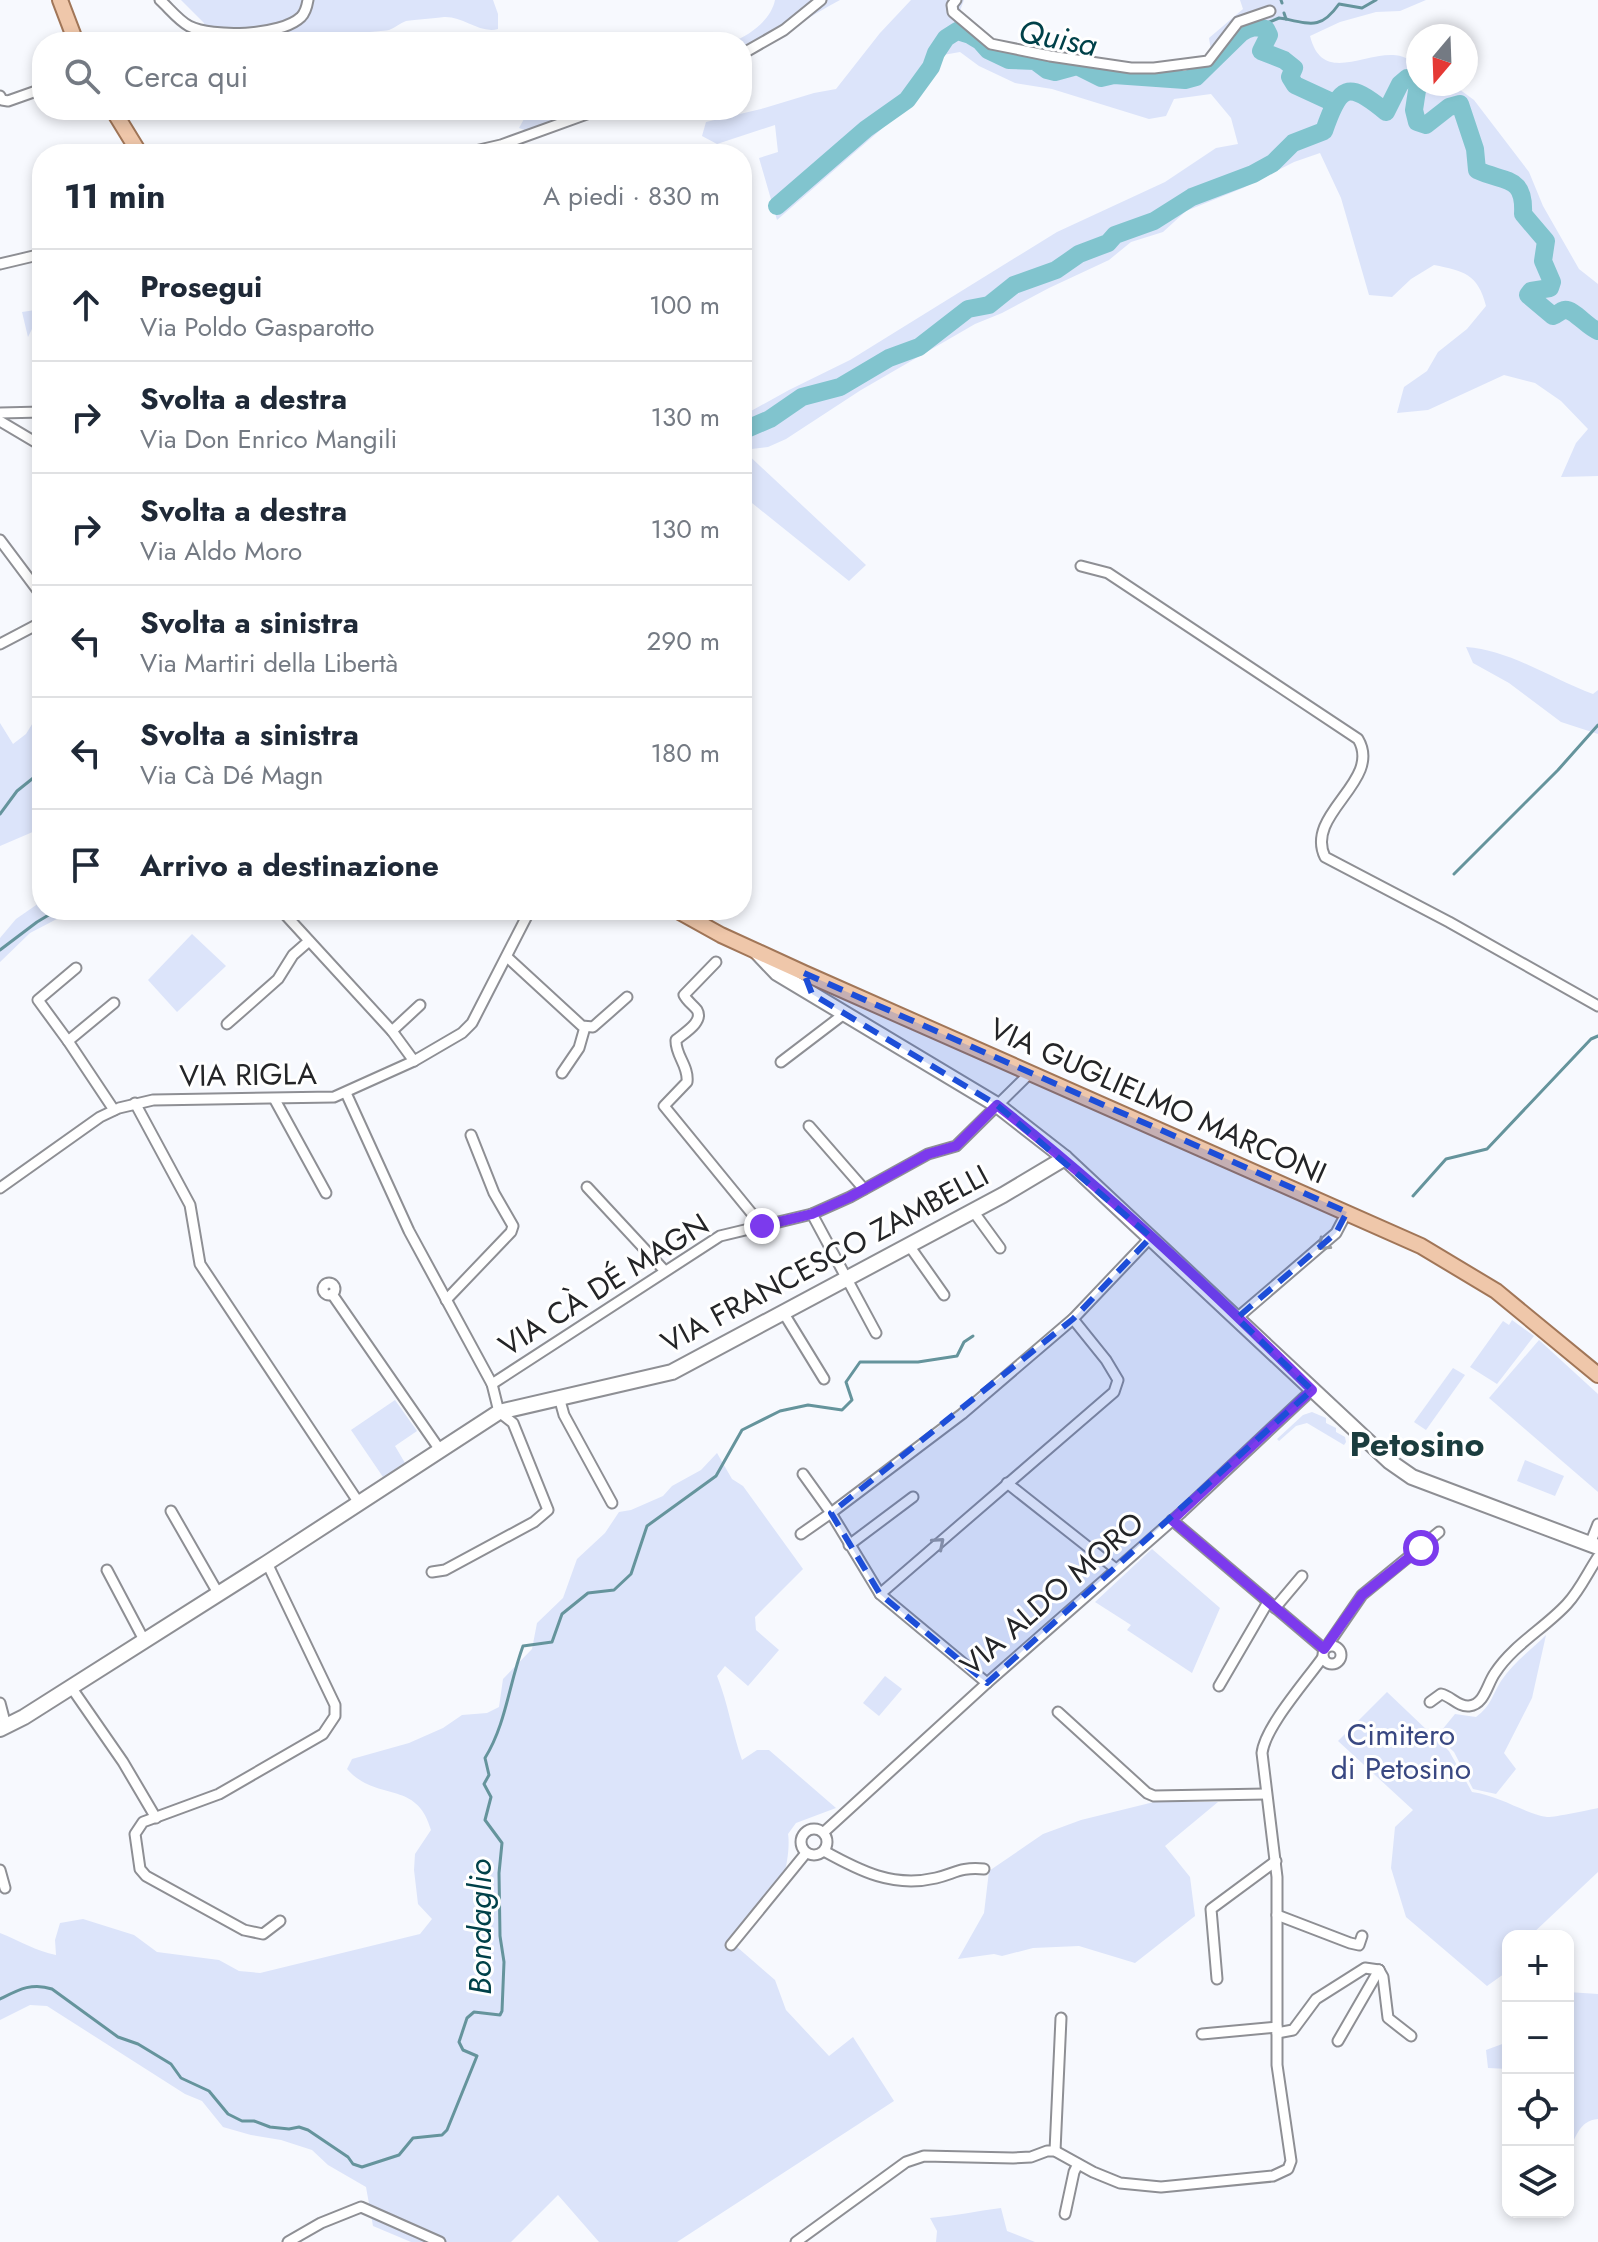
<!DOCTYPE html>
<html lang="it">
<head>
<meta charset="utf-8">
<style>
	body { margin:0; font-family:Jost,sans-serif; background:#f6f6f7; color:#1f2937 }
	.controls { position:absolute; right:24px; bottom:24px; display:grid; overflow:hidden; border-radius:16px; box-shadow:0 4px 12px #0003 }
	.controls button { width:72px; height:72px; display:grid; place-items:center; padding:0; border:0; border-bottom:2px solid #e0e1e3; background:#fff; color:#1f2937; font:40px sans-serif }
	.compass { position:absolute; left:1406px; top:24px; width:72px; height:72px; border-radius:50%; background:#fff; box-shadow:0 4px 12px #0003; rotate:199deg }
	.stop { position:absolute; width:24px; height:24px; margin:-18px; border:6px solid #7c3aed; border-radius:50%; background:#fff }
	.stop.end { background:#7c3aed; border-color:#fff; box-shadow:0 2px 8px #0008 }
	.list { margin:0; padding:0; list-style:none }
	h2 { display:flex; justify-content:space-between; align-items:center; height:104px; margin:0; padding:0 32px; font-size:34px }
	h2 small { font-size:26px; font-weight:400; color:#747a83 }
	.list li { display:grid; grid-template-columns:52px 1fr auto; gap:24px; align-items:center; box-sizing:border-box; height:112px; padding:0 32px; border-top:2px solid #e0e1e3 }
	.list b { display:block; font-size:30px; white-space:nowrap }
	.list p { margin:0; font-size:26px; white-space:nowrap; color:#747a83 }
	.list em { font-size:26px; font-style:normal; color:#747a83 }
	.icon { flex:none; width:44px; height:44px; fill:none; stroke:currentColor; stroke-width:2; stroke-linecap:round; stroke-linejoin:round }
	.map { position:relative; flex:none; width:1598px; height:2242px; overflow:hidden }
	.search { position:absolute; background:#fff; box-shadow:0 4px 12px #0003; left:32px; top:32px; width:720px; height:88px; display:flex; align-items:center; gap:20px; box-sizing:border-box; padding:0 28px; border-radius:32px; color:#747a83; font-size:30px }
	.panel { position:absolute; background:#fff; box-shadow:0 4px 12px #0003; left:32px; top:144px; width:720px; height:776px; border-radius:32px }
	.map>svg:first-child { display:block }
	.green { fill:#dce4fa }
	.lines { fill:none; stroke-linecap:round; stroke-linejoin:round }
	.stream { stroke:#65949c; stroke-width:3 }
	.river { stroke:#81c4ce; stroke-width:18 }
	.street-casing { stroke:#8e8f94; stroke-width:13 }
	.secondary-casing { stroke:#8e8f94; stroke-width:18 }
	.primary-casing { stroke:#a17658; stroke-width:18 }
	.street { stroke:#fff; stroke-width:9 }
	.secondary { stroke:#fff; stroke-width:14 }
	.primary { stroke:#efc7aa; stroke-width:14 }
	.oneway { stroke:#9c9d9e }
	.route { stroke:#7c3aed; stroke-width:10 }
	.marked { fill:#1d4ed8; fill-opacity:0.2; stroke:#1d4ed8; stroke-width:6; stroke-dasharray:16 10; stroke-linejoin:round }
	.labels { text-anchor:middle; stroke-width:6; stroke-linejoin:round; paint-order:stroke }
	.street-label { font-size:30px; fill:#242527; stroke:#fff }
	.park-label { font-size:30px; fill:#394882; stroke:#fff }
	.water-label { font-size:32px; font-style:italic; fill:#004149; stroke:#fff }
	.quarter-label { font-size:34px; font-weight:bold; fill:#1b3d3e; stroke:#fff }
</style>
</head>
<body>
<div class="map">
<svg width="1598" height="2242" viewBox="0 0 1598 2242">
	<rect width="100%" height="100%" fill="#f7f9fe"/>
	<g class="green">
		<path d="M181,0H493L498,14V29C480,34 463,16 444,17C435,18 415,20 406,21C400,23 395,28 389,30C375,33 358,29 349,42H308L305,38L274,42H197L204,23Z"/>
		<path d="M775,0H840C806,18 776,40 742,60V42H732C750,35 771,20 775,0Z"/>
		<path d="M911,0H964L955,24L990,46L1013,54L1058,63L1101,70L1166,74L1191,70H1214L1209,38L1243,9L1240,0H1426L1400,11L1376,12L1340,22L1310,36C1322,83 1360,54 1393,55C1401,55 1411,60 1418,63V84H1452L1474,100L1529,172L1543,206L1579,269L1598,284V476L1561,477L1576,443L1588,429L1561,401L1535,383L1504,375L1428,410L1397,413L1404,387L1427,371L1438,352L1467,329L1486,306C1478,274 1464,271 1434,265L1411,279L1392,297L1369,295L1341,198L1320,153L1294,162L1243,188L1186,211L1163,232L1131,242L1109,260L1049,288L1002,313L975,324L861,390L786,439L768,447L743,450L866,565L849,581L742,495V416L789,390L850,360L1057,232L1165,182L1216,148L1238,144L1231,118L1211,94L1174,99L1166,116L1149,119L1052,89L1015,83L979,66L960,52L943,55L916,99L777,220L759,158L778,152L775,125L717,144L702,136L706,122L761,109L814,93L836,89L880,33Z"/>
		<path d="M529,110H618L546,133H533L519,128Z"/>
		<path d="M42,309L28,337L22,312Z"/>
		<path d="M1466,647C1510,650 1552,679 1593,694L1598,690V734L1561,722L1509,683L1473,663Z"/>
		<path d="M42,708V828L0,846V723L13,744L26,734Z"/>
		<path d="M42,901V910H74L30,933L0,962V938L16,919Z"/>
		<path d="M192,934L226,966L177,1012L148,980Z"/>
		<path d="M1512,1320L1534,1336L1497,1384L1470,1367L1503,1321L1509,1325Z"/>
		<path d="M1539,1340L1598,1394V1492L1489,1398Z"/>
		<path d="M1453,1368L1465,1375L1426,1430L1414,1422Z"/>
		<path d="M395,1400L417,1431L395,1446L405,1463L383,1477L351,1430Z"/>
		<path d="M1312,1412L1326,1418V1423L1336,1428V1432L1345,1437L1346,1442L1344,1445L1307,1423L1296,1426L1279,1441L1277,1439L1303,1415Z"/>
		<path d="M717,1453L732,1479L743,1486L803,1569L755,1617L756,1630L779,1650L748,1686L725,1666L717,1676C728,1703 732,1732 742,1760L757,1750H769L836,1808L796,1823L788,1834C790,1845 787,1867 783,1877C776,1891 741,1925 729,1940L775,1980L786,2010L829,2056L853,2037L894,2101L677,2242H599L558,2195L511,2242H411L373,2226L366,2187L328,2165L312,2150L281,2140L251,2135L223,2127L202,2101L185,2094L47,2006L30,2005L0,2020V1933C20,1941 36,1951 56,1955L55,1940L60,1923L83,1919L134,1935L157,1952L219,1960L239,1971L260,1973L420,1934L432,1919L418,1904L414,1870L415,1854L431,1830C417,1779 377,1803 347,1769L352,1759L409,1743L443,1728L462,1715L487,1713L499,1707L503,1679L532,1649L537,1623L563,1598L577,1559L605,1533L619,1512L631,1510L663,1496L672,1486L701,1470Z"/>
		<path d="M1525,1460L1564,1476L1555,1496L1517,1481Z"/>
		<path d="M1152,1549L1220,1608L1192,1673L1127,1630L1131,1625L1095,1602Z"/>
		<path d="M1546,1635L1532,1698L1504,1753L1516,1769L1496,1794L1473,1789L1454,1752L1437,1736L1455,1714L1476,1717C1492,1705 1491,1697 1501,1681C1513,1663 1531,1650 1546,1635Z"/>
		<path d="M885,1676L902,1689L879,1716L863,1703Z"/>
		<path d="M1387,1692L1449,1751L1472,1792C1501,1796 1523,1813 1547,1817C1551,1818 1589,1810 1598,1808V1872L1530,1936H1508V1971L1487,1986L1406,1917L1391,1868L1395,1827L1413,1810L1338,1741Z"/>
		<path d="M1154,1802H1218L1165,1846L1190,1877L1195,1916L1135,1963L1079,1946L1033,1948L1002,1956L994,1954L958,1959L984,1913L989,1871L1043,1834L1081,1820Z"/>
		<path d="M1568,1992L1598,1994V2119C1579,2120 1574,2140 1568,2156Z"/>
		<path d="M1505,2043L1508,2045V2069L1488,2068L1486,2050Z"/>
		<path d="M1001,2208L1007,2231L1035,2242H936L937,2231L930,2218C954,2216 977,2211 1001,2208Z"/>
	</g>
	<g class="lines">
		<g class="stream">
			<path d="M1281,0L1282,3"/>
			<path d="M1286,19C1313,25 1322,28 1339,4L1362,8L1376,0"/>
			<path d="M1258,27L1279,18L1286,19L1284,13"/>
			<path d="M0,814L17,791L42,771"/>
			<path d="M1454,874L1558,770L1598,725"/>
			<path d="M0,950L37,922L57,910"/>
			<path d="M1413,1196L1446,1159L1487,1149L1591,1039L1598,1036"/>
			<path d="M0,1999C18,1990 32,1982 52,1989L118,2037L138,2044L171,2064L181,2078L209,2091L228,2114L242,2121H254L270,2127L289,2129L299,2127L308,2130L348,2157L353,2164L362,2167L399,2155L413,2138L442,2135L447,2130L477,2056L463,2050L459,2042L467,2018L474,2012L500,2015L502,2011L504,1962L500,1936L499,1873L502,1843L485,1820L491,1797L484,1784L489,1775L485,1758C506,1724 509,1684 523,1646L552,1642L562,1614L588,1593L614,1590L631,1574L647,1526L716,1476L742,1430L780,1411L808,1405L842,1410L852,1400L846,1382L860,1362H918L957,1356L964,1342L973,1336"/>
		</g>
		<g class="river">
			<path d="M1418,84L1414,110L1417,122L1426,125L1449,107L1460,104L1475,149L1477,170C1505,183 1525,175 1523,214L1546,241L1543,261L1552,282L1550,288L1531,291L1528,295L1553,316C1557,315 1560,311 1564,310C1573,308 1587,327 1598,331"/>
			<path d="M777,206L866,129L907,100L931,67L936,53L946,38L957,31L970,35L980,41L988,50L1009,60L1035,61L1047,70L1055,72L1077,66L1101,78L1114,75L1185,80L1196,77L1241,33C1250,27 1256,26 1266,29L1269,35L1261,51L1284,60L1294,68L1290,77L1295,85L1334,103"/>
			<path d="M742,431L770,419L802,397L840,387L889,358L919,347L968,309L989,305L1014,285L1056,270L1079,254L1108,243L1115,235L1154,221L1192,197L1253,174L1273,163L1293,143L1324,131C1340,85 1347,80 1386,112L1400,84L1407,78H1417L1418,83"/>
		</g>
		<g class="street-casing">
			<g id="street">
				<path d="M160,0C169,8 178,20 189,26C212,38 281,36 301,17C305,13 307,6 308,0"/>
				<path d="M956,0L952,5L953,12L991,44L1050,56L1131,68H1154L1208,61L1238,22L1270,11"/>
				<path d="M742,54L784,30L821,0"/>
				<path d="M0,96L2,100L8,101L42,89"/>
				<path d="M462,154L501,145L598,110"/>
				<path d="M0,264L42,254"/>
				<path d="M0,413L42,412"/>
				<path d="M0,421L42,446"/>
				<path d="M0,540L42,596"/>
				<path d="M1081,566L1108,573L1358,739C1383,781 1304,814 1325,857L1449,922L1598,1006"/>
				<path d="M0,644L42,622"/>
				<path d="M281,910L392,1031L414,1061"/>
				<path d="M507,957L582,1026L593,1027L627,997"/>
				<path d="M716,962L684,995C687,1001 693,1005 697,1010C704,1022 684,1033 676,1040C675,1055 689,1066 687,1082L664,1106L762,1226"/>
				<path d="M114,1003L68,1041L114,1110"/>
				<path d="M227,1024L278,979L293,955L309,941"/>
				<path d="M392,1031L420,1005"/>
				<path d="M68,1041L38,1000L76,968"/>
				<path d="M781,1062L844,1014"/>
				<path d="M562,1073L579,1048L585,1027"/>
				<path d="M346,1093L409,1231L492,1384L499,1412L513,1423L548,1510L534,1522L445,1570L432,1572"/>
				<path d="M275,1100L326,1193"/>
				<path d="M135,1103L190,1205L200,1264L359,1503"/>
				<path d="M809,1126L864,1189"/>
				<path d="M587,1187L664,1270"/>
				<path d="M0,1188L100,1117L119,1108L153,1100L334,1097L414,1061L462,1033L472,1023L530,910"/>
				<path d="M973,1211L1000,1248"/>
				<path d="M812,1214L876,1333"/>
				<path d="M908,1244L944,1295"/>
				<circle cx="329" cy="1289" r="6"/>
				<path d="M332,1294L440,1450"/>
				<path d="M446,1300L511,1232L513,1226L494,1193L471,1135"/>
				<path d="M783,1312L824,1379"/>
				<path d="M1237,1318L1336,1233L1347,1212"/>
				<path d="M492,1384L720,1236L812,1214L850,1197L928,1154L956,1146L1030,1073"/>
				<path d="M559,1397L564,1415L612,1503"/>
				<path d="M803,1474L831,1513L962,1414L1073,1319L1151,1237"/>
				<path d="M1007,1483L1116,1569"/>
				<path d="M171,1511L218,1593"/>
				<path d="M1172,1520L1324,1649"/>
				<path d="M801,1534L831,1513L880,1594L987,1683"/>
				<path d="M1590,1544L1598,1524"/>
				<path d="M849,1545L913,1497"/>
				<path d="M267,1563L335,1705V1716L323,1734L219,1794L143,1822L135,1834L140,1869L146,1876L244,1930L263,1934L280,1921"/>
				<path d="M107,1570L144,1640"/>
				<path d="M880,1594L1114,1392L1118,1380L1106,1360L1073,1319"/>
				<path d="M1275,1608L1302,1576"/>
				<circle cx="1332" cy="1655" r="9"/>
				<path d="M1327,1646L1362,1595L1439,1532"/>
				<path d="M1219,1686L1268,1602"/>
				<path d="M71,1687L123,1762L156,1818"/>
				<path d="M1430,1702L1441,1694C1451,1696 1458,1707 1469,1706C1485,1704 1487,1684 1495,1673C1513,1645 1545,1628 1567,1604C1580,1590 1588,1572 1598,1557"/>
				<path d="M0,1703L6,1726"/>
				<path d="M1058,1712L1147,1793L1154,1796L1266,1794"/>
				<circle cx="814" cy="1842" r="13"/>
				<path d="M824,1832L987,1683L1182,1512L1312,1390"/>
				<path d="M824,1851C860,1871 893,1888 936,1878C956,1873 960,1867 984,1869"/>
				<path d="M0,1870L5,1888"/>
				<path d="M1277,1915L1350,1943L1359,1945L1362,1936"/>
				<path d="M731,1945L806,1853"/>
				<path d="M1379,1970L1383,1977L1388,2018L1411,2036"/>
				<path d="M1217,1979L1211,1909L1276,1861"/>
				<path d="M1277,2033L1293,2030L1316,1999L1365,1968L1379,1970"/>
				<path d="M1202,2034L1277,2027"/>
				<path d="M1338,2041L1379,1970"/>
				<path d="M1055,2151L1061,2018"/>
				<path d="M1065,2214L1074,2172L1078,2164"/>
				<path d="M288,2242L321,2223L361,2207L440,2242"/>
				<path d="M796,2242L906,2162L924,2156L1013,2158L1031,2157L1047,2151H1055L1093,2172L1120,2183L1161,2187L1273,2176L1288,2169L1291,2161L1277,2065V1877L1262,1753C1265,1727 1306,1681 1323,1657"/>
			</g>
		</g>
		<g class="secondary-casing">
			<g id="secondary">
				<path d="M757,952L777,973L997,1105L1065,1158L1389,1461L1412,1477L1598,1547"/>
				<path d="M0,1729L24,1717L267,1563L499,1412L672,1372L1003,1195L1065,1158"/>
			</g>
		</g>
		<g class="primary-casing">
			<g id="primary">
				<path d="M60,0L76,42"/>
				<path d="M113,110L140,154"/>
				<path d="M676,910L721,935L804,973L1421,1246L1496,1291L1598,1375"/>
			</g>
		</g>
		<use href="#street" class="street"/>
		<use href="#secondary" class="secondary"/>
		<use href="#primary" class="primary"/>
	</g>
	<defs><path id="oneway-chevron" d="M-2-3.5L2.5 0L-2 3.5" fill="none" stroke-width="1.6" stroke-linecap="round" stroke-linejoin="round" transform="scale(2)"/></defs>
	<g class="oneway">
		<use href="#oneway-chevron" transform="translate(1323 1245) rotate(138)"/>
		<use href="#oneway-chevron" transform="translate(939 1543) rotate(-41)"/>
	</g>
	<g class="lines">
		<path class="route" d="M762,1226L812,1214L850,1197L928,1154L956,1146L997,1105C1108,1192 1212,1290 1312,1390L1172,1520L1324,1649L1362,1595L1421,1548"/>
	</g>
	<path class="marked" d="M804,973L1347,1212L1336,1233L1237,1318L1312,1390L987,1683L880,1594L831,1513L1073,1319L1151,1237L997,1105L812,994Z"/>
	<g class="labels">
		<g class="street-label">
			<text transform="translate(248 1075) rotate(-1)" y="10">VIA RIGLA</text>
			<text transform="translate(1158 1101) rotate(24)" y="10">VIA GUGLIELMO MARCONI</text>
			<text transform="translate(825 1259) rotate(-28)" y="10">VIA FRANCESCO ZAMBELLI</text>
			<text transform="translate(604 1285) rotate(-32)" y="10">VIA CÀ DÉ MAGN</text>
			<text transform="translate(1052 1594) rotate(-41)" y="10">VIA ALDO MORO</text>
		</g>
		<g class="park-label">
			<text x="1401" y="1745">Cimitero<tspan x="1401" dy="34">di Petosino</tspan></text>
		</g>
		<g class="water-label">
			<text transform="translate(1058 38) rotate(11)" y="11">Quisa</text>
			<text transform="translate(480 1927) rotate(-90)" y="11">Bondaglio</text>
		</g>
		<g class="quarter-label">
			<text x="1417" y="1456">Petosino</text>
		</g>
	</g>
</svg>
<div class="controls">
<button>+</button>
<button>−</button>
<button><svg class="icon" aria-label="locate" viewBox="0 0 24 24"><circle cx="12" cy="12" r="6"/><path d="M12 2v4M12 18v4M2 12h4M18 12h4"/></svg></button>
<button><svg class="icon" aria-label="layers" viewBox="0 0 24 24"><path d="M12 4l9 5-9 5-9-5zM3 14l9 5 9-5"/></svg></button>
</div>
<svg class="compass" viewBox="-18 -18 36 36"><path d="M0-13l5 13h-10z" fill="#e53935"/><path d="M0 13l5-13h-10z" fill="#747a83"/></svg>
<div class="stop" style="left:1421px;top:1548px"></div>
<div class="stop end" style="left:762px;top:1226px"></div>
<div class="search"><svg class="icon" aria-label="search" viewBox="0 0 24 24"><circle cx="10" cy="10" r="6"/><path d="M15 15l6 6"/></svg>Cerca qui</div>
<section class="panel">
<h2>11 min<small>A piedi · 830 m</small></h2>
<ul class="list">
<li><svg class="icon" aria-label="ahead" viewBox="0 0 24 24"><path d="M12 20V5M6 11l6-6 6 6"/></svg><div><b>Prosegui</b><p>Via Poldo Gasparotto</p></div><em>100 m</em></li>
<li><svg class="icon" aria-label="right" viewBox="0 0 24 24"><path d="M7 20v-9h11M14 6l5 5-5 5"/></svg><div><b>Svolta a destra</b><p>Via Don Enrico Mangili</p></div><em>130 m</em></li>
<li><svg class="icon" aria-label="right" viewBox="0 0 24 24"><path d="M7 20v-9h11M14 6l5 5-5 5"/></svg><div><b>Svolta a destra</b><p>Via Aldo Moro</p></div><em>130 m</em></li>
<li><svg class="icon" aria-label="left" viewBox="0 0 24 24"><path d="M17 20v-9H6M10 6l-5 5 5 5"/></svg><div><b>Svolta a sinistra</b><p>Via Martiri della Libertà</p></div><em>290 m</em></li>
<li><svg class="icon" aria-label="left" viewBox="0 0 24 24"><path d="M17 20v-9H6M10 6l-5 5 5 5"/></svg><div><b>Svolta a sinistra</b><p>Via Cà Dé Magn</p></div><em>180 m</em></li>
<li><svg class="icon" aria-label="arrive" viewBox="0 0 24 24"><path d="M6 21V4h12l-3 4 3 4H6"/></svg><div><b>Arrivo a destinazione</b></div></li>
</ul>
</section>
</div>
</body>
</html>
